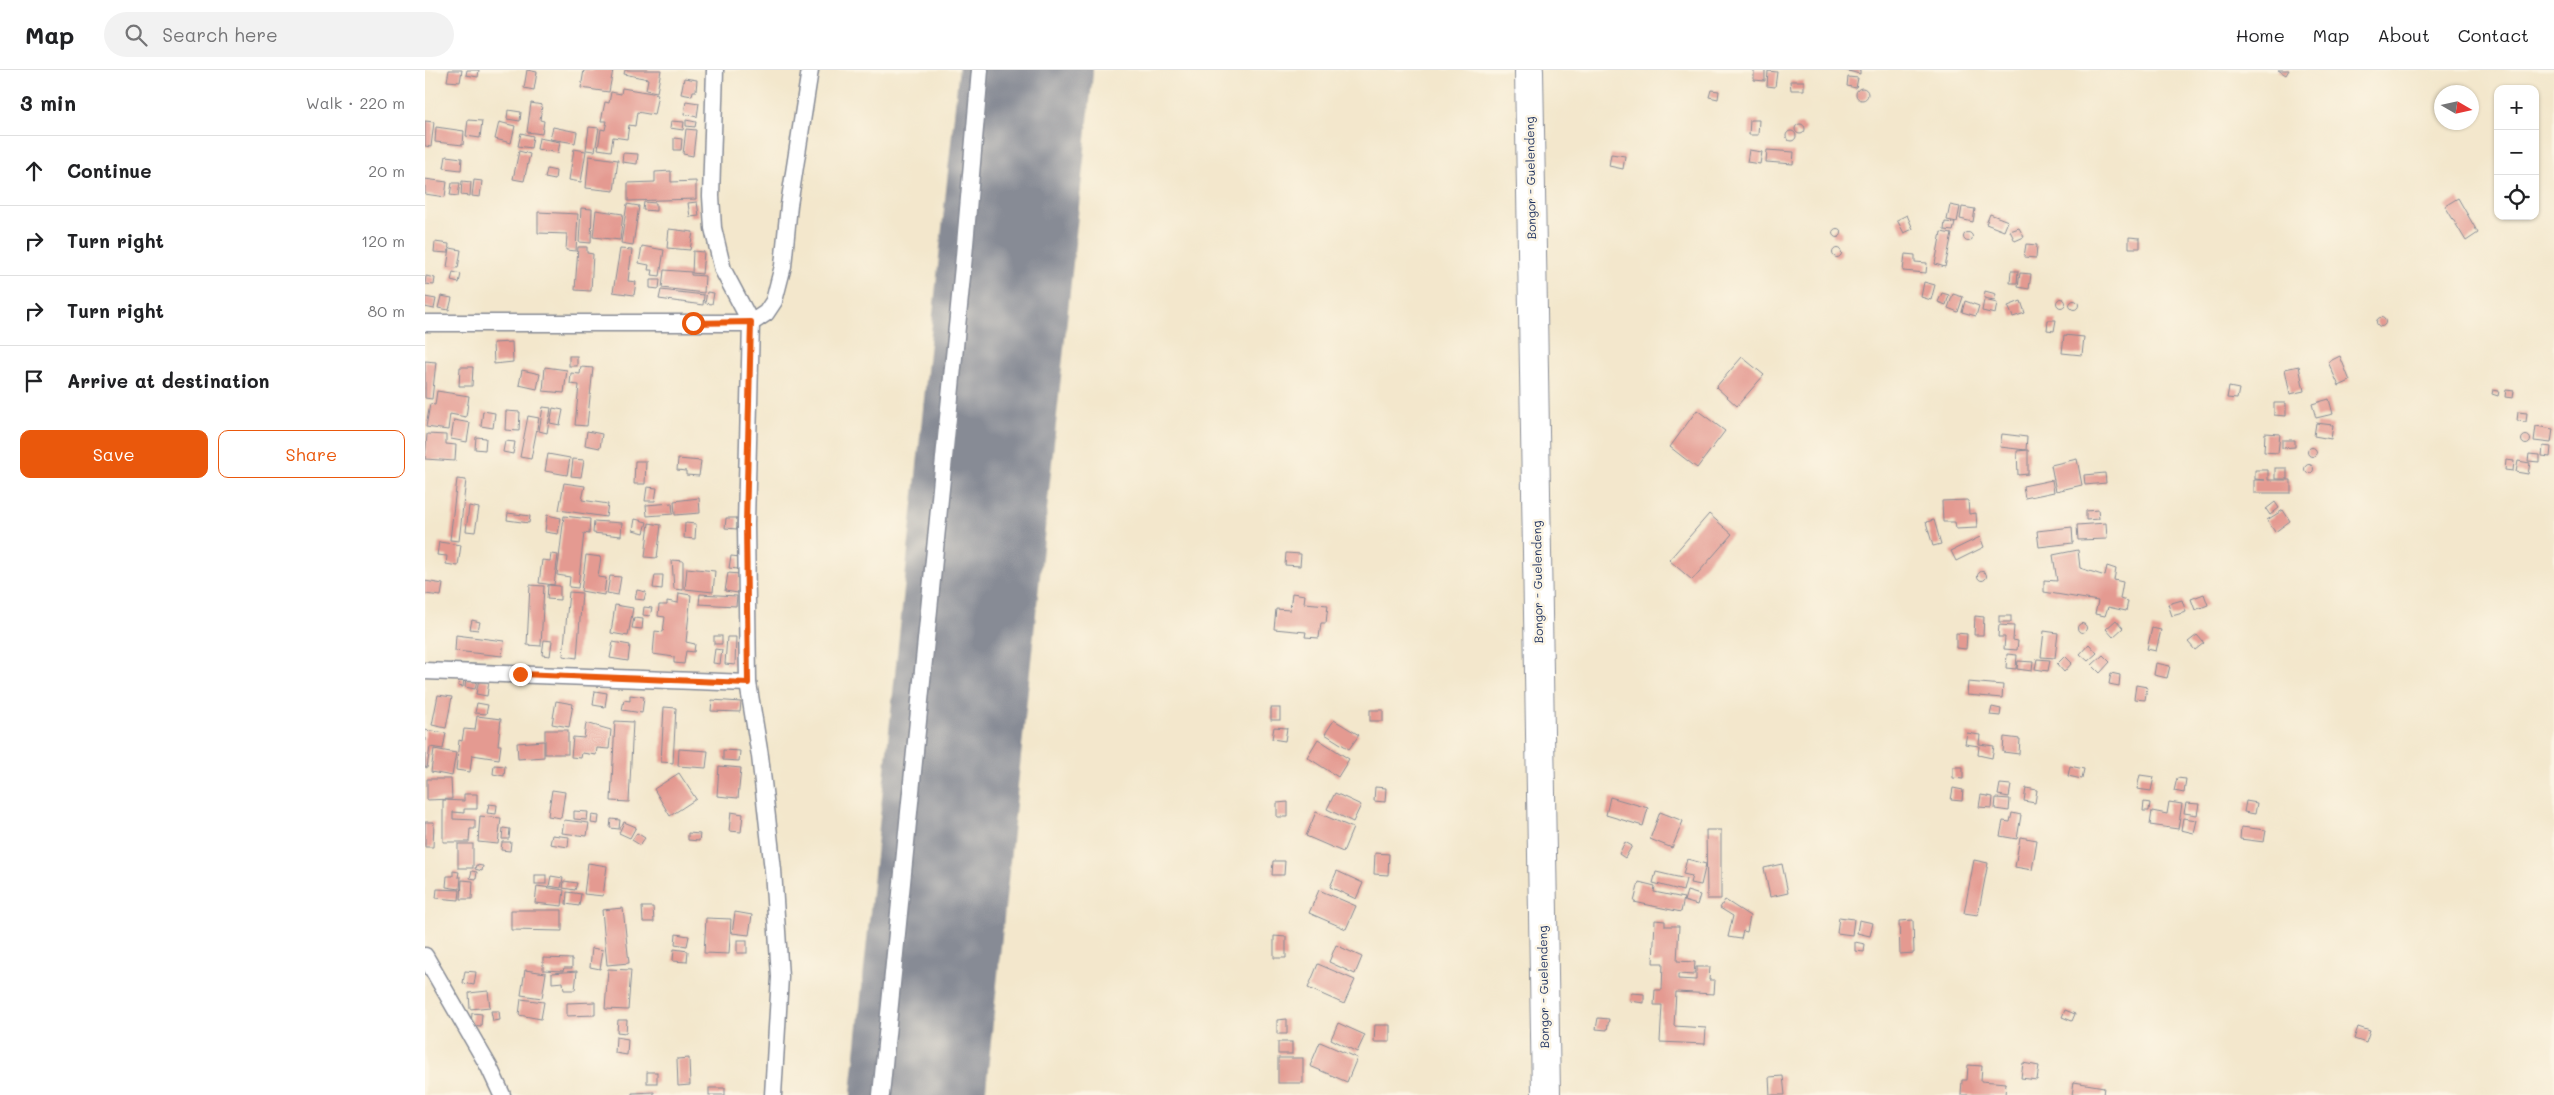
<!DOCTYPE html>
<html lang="en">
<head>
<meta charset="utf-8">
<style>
	body { margin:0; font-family:Mali,sans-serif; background:#f2f2f2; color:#202124 }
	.controls { position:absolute; right:15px; top:15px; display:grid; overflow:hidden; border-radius:10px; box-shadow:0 1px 4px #0004 }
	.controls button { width:45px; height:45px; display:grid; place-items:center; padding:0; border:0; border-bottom:1px solid #e0e0e0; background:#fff; color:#202124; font:25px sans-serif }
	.compass { position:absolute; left:2009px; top:15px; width:45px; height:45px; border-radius:50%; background:#fff; box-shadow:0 1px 4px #0004; rotate:99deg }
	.stop { position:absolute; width:15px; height:15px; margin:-11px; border:4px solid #ea580c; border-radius:50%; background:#fff }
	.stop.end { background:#ea580c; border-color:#fff; box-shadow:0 1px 5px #0008 }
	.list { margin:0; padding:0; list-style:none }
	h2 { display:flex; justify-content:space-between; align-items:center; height:65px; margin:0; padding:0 20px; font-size:21px }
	h2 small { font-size:16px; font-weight:400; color:#757577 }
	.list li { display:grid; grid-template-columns:32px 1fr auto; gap:15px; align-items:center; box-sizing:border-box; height:70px; padding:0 20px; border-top:1px solid #e0e0e0 }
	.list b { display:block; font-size:19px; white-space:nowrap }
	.list em { font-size:16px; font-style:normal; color:#757577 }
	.actions { display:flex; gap:10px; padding:15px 20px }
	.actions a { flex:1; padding:11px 0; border:1px solid #ea580c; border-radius:10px; text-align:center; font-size:18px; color:#ea580c }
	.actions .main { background:#ea580c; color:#fff }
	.icon { flex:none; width:28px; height:28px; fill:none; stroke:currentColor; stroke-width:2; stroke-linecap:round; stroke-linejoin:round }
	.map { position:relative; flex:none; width:2129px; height:1025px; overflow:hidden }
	header { display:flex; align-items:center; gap:30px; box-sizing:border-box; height:70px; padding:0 25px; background:#fff; border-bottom:1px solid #e0e0e0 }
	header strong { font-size:24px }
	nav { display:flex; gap:28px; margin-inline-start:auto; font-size:18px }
	.search { width:350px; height:45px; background:#f2f2f2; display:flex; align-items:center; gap:12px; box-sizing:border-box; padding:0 18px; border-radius:28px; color:#757577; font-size:19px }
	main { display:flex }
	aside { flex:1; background:#fff }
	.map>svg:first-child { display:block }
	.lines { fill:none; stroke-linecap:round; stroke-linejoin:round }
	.runway { stroke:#878b95; stroke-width:134 }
	.building { fill:#e49a91 }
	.minor-casing { stroke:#878b95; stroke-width:19 }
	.trunk-casing { stroke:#878b95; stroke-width:30 }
	.minor { stroke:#fff; stroke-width:16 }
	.trunk { stroke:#fff; stroke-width:28 }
	.route { stroke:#ea580c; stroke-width:6 }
	.labels { text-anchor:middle; stroke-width:5; stroke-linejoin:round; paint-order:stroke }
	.street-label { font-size:12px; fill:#1b2f5e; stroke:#fcf5e5 }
</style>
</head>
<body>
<header>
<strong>Map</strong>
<div class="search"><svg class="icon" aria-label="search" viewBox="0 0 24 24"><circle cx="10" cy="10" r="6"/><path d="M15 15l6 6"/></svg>Search here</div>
<nav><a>Home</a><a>Map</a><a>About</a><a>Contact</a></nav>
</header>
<main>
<aside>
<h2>3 min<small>Walk · 220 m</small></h2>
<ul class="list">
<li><svg class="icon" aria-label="ahead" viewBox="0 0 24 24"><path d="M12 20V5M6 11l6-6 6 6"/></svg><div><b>Continue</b></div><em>20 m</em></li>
<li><svg class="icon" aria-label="right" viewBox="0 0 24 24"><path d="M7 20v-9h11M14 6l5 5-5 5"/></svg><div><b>Turn right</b></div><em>120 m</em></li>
<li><svg class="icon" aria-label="right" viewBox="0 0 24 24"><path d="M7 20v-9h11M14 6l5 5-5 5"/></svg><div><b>Turn right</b></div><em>80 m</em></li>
<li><svg class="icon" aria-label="arrive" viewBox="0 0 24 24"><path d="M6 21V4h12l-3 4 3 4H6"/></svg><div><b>Arrive at destination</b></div></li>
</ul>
<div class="actions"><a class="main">Save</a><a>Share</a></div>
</aside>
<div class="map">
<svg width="2129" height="1025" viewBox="0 0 2129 1025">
	<rect width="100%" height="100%" fill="#fcf5e5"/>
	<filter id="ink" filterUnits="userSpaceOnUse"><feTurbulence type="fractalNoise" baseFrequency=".02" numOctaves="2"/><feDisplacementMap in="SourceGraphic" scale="10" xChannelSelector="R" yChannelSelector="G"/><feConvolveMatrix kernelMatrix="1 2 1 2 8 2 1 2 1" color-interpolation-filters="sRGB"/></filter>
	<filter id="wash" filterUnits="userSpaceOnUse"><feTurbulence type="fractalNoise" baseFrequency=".0096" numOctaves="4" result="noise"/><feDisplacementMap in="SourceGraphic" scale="20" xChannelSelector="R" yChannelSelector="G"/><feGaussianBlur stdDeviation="1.12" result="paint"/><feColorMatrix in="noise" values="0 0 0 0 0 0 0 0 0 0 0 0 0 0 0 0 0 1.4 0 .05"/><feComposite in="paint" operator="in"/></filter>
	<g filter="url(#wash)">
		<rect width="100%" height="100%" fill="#f3e7cc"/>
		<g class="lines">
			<path class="runway" d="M493,1025L601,0"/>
		</g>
		<g id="blocks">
			<g class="building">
				<path d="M24,0H37L35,12L22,11Z"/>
				<path d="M42,0H54L53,7L41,5Z"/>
				<path d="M102,0L112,2L109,20L99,18Z"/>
				<path d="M159,0H188L184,22L156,18Z"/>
				<path d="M200,0H236L232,22L221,20L223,9L199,4Z"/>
				<path d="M1329,0H1340V11L1329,10Z"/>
				<path d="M1419,0H1435V4Z"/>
				<path d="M1853,0H1864L1861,5Z"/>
				<path d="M1343,1L1352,2L1350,17L1342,16Z"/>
				<path d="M1423,7L1433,8L1431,18L1422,16Z"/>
				<path d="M259,8L272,10L271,21H268L267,26L256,24Z"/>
				<path d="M1365,11H1379V20H1366Z"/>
				<circle cx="1437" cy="24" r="6"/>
				<path d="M197,18L233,24L229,45L212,42L210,56L204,55L202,69L188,67L186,81L173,79L176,59L180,60L182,51H176L180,32L184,33L186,22L196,24Z"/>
				<path d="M1286,20L1294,21L1293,29L1284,27Z"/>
				<path d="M261,31L274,33L272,47L259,44Z"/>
				<path d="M106,33L117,35L115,50L119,51L117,64L102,62Z"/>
				<path d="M83,40L96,42L95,51L82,49Z"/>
				<path d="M43,50L57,51L55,68L41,66Z"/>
				<path d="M261,50L271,52L270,57L261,56Z"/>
				<path d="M1325,50H1334L1333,65H1324Z"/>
				<path d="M0,51L9,52L6,77L0,76Z"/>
				<path d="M246,51L259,52L258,60L245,58Z"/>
				<path d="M74,52L90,56L86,73L70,69Z"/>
				<circle cx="1375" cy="59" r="5"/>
				<path d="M11,57L39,61L38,75L10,72Z"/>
				<path d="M128,57L152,62L150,73L125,69Z"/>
				<path d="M164,57L174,58L170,81L161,80Z"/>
				<path d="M261,59L271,60L268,86L258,84Z"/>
				<circle cx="1366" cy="66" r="5"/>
				<path d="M96,63L108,66L106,78L93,76Z"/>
				<path d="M114,68L135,72L133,83L112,79Z"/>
				<path d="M249,68L257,69L256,80H249Z"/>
				<path d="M149,79L161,81L156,112L144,110Z"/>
				<path d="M1324,80L1337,82L1335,94L1322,92Z"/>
				<path d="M1342,80L1369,82L1368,94L1341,92Z"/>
				<path d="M94,81L105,84L99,111L88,109Z"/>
				<path d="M198,83L213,84L212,94L197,92Z"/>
				<path d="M1186,84L1200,86L1198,99L1184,96Z"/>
				<path d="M21,86L37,88L36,100L19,98Z"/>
				<path d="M164,86L193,90L189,121L161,118Z"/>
				<path d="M122,99L131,101L130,110L120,108Z"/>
				<path d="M246,101V112L271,111V129L203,131V113L230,112V102Z"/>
				<path d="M0,109L22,112L20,127L0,124Z"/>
				<path d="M49,110L57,111L55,127L47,126Z"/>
				<path d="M37,111L46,112L45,126L36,125Z"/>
				<path d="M27,113H35L33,126L25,125Z"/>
				<path d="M2033,128L2053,163L2041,171L2020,136Z"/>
				<path d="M219,132L231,133V141L218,140Z"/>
				<path d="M272,132L274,146L265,147L263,133Z"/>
				<path d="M202,134L214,136L208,175L196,173Z"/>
				<path d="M1525,135L1535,137L1532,152L1522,150Z"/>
				<path d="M1537,137L1550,139L1548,152L1535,149Z"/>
				<path d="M156,138L167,139L166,173L154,172Z"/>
				<path d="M171,140L198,144L195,170L168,167Z"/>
				<path d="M113,142L153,144L151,181L141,180L142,164L113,163Z"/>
				<path d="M1565,144L1583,151L1579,161L1561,154Z"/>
				<path d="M1482,145L1488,159L1479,163L1472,150Z"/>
				<path d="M1520,152L1530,153L1528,161L1519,160Z"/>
				<path d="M1594,158L1599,167L1590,171L1585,161Z"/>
				<circle cx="1412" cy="163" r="4.5"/>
				<path d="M244,159L268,162L265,180L242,178Z"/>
				<path d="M1516,162L1527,164L1520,197L1510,194Z"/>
				<circle cx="1543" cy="167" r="4.5"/>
				<path d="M1704,167L1715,168V178H1704Z"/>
				<path d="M10,172L24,174L23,183L9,182Z"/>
				<path d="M1601,174L1612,175L1611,188L1599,187Z"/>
				<path d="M217,176L239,180L235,206L227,205L228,200H223L224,195L214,193Z"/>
				<path d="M153,177H162V183L168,184L166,221L150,220Z"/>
				<path d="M25,178L36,180L33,198L22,197Z"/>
				<circle cx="1412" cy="183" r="4.5"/>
				<path d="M195,179L207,180L203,211L211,212L209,225L188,222Z"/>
				<path d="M268,181L279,182L277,204L267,203Z"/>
				<path d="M1480,184L1490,185V192L1502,193L1501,203L1478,201Z"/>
				<path d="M239,200L266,202V205L280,206L279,223L237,218Z"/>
				<path d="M1586,201H1593L1592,213H1585Z"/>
				<path d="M28,202L36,204L34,213L26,211Z"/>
				<path d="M1595,203L1606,204L1604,219L1593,217Z"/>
				<path d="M1,206L10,208L9,215L0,214Z"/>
				<path d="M225,210H235L234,219L225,218Z"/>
				<path d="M1499,212L1510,215L1506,230L1496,227Z"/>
				<path d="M236,220L279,225L278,235L234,229Z"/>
				<path d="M1560,221L1571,224L1569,230L1559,228Z"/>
				<path d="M282,222L289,223L287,234L280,233Z"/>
				<path d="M1517,223L1524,225L1521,235L1513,232Z"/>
				<path d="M1528,224L1538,227L1533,242L1523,238Z"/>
				<path d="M16,226L27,228L24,240L13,238Z"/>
				<path d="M0,227L11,229L9,239L0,237Z"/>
				<circle cx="1636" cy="233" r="4.5"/>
				<path d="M1559,230L1572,233L1570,244L1557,241Z"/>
				<circle cx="1649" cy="235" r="4.5"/>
				<path d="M1540,231L1554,236L1551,246L1537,242Z"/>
				<path d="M1596,231L1600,243L1588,247L1583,236Z"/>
				<circle cx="1956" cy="252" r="4.5"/>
				<path d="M1623,250H1631L1629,261L1622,260Z"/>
				<path d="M1639,265L1659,267L1657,285L1637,283Z"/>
				<path d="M87,272L88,292L69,294L68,273Z"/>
				<rect x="144" y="286" width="8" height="10"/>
				<path d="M1915,286L1925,311L1914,316L1903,292Z"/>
				<path d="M1317,287L1339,305L1312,336L1291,317Z"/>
				<path d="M0,291L11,292L7,329L0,328Z"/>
				<path d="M1874,296L1879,321L1865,324L1860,299Z"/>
				<path d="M35,297H48L47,316H34Z"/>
				<path d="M120,297L142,300L139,323L118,321Z"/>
				<path d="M156,297L168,298L162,356L150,355L154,315L145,314L146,303L155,304Z"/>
				<path d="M97,300L115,304L112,319L94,315Z"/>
				<path d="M1804,317L1814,319L1812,329L1802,328Z"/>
				<path d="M2068,320L2074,321L2073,326L2067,324Z"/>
				<path d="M2081,320L2089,321L2088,328L2080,327Z"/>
				<path d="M12,321L44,326L41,347L25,344L23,360L1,357L5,334L10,335Z"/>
				<path d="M1904,329L1908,344L1891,348L1887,334Z"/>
				<path d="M1849,333H1861V346L1849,345Z"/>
				<path d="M118,337L126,338L122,363L114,361Z"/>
				<path d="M128,338L138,340L135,355L125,353Z"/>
				<path d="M1272,340L1300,361L1272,398L1245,377Z"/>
				<path d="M58,341L70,343L68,358L56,356Z"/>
				<path d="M81,341L95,342L94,361L80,360Z"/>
				<path d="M2093,342L2102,343L2101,352L2092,351Z"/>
				<path d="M103,346L114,348L106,389L95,387Z"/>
				<path d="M29,350L45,353L42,372L26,369Z"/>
				<path d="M1891,353L1908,355L1906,369L1889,366Z"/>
				<path d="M2111,356L2128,359L2126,373L2109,371Z"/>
				<path d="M162,361L177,364L175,378L160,375Z"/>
				<path d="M1840,363L1855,364L1853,383L1839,382Z"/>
				<path d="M2,364L21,365V374L31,375L30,391L0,389Z"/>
				<path d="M1577,364L1602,367L1601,380L1575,377Z"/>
				<circle cx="2101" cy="370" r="4.5"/>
				<path d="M51,367L61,368L60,380L50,379Z"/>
				<path d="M1857,370H1870V377L1857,378Z"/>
				<path d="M80,371L90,372L88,384L78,382Z"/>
				<path d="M2118,376L2126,377L2125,387L2117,386Z"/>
				<circle cx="1887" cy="382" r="4.5"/>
				<path d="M1603,380V404L1593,405L1592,381Z"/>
				<path d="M123,384L145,388L142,405L120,401Z"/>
				<path d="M2104,384L2114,385V392L2103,391Z"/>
				<path d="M148,389L159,390L156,407L146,406Z"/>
				<path d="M253,389L276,391L274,406L261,405V401L252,400Z"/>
				<path d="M1652,389L1657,415L1631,421L1626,395Z"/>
				<path d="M2081,390L2089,391L2088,401L2080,400Z"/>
				<path d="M210,391H221L220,414H209Z"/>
				<path d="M2093,391L2105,393L2103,404L2091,402Z"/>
				<circle cx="1884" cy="399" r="4.5"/>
				<rect x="1850" y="398" width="12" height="11"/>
				<path d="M1830,400H1843V410H1866V423H1829V410H1840L1830,409Z"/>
				<path d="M1680,403L1681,413L1660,415L1659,405Z"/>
				<path d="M32,409L41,410L34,471L25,470Z"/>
				<path d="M1627,410L1629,422L1600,428L1598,416Z"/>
				<path d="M139,413L160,416L157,430L183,434L181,447L134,440Z"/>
				<path d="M222,417L232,418L230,431H220Z"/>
				<path d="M274,428L275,443L250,445L249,431Z"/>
				<path d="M1543,430L1544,444L1551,443L1552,458L1531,459L1530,452H1518L1517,431Z"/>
				<path d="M1850,432L1854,438L1845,445L1841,439Z"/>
				<path d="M247,433L248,444L222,446L221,435Z"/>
				<path d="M44,436L54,438L50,462L41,461Z"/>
				<path d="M1673,440L1674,449L1661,450V441Z"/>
				<path d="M1858,440L1865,451L1850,462L1842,450Z"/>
				<path d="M83,443L105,446L104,453L82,450Z"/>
				<path d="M1284,444L1307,464L1267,510L1244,490Z"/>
				<path d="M122,445L136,448L133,464L120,462Z"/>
				<path d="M139,446L165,449L164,464L159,463L153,518L144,517L145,507L132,505Z"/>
				<path d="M301,448H312V459L300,458Z"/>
				<path d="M210,449L222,452L219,463L208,460Z"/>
				<path d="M1509,450L1516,474L1508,476L1501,452Z"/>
				<path d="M169,451L197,453L196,466L168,463Z"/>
				<path d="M224,453L236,455L232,488L220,487Z"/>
				<path d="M260,453L271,454L270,469L259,468Z"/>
				<path d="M1681,453L1682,469L1653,470L1652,455Z"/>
				<path d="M1647,457L1648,473L1614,477L1612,461Z"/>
				<path d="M1555,467L1559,477L1531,491L1526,481Z"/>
				<path d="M14,472L36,475L33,496L21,494L22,486L12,485Z"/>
				<path d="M1653,480L1655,498L1680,506L1682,496L1691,499L1689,510L1698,512L1695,529L1703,531L1701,541L1683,537L1680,546L1670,544L1673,531L1619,522V510L1632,511L1628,485Z"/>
				<path d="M861,483L876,484L875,496L860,495Z"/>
				<path d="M126,484L133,485L129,515L114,513L117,490L125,491Z"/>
				<path d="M161,485L176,487L173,507L181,508L179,525L156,521Z"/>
				<path d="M306,486L315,487L313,499L304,498Z"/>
				<path d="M247,490L258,491V520L249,519Z"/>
				<path d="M262,498L290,501L288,522L260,519Z"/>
				<circle cx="1557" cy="506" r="4.5"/>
				<path d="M303,503L315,504L313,523L300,521Z"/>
				<path d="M230,505H238L237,519L228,518Z"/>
				<path d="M185,506L196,507L193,525L182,523Z"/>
				<path d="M0,511L18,514L16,526L0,524Z"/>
				<path d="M105,515L119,516L116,576L102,575Z"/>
				<path d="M123,515L135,516V530L122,529Z"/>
				<path d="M212,520L221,522L219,530L210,529Z"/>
				<path d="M144,522L157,523L152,588L138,586Z"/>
				<path d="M254,523L266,525L261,572L270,574L269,582L261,581L259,594L249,593V587L228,584L230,561L238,562L240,547L233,546L234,535H242V531L253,533Z"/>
				<path d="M867,523L880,525L879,533L903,535L901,553H896L894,568L880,567L881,562L849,559L851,539L865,540Z"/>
				<path d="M275,524L312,526L311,536L274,534Z"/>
				<path d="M1779,524L1783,535L1770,540L1766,529Z"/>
				<path d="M1757,530L1761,542L1747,546L1743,534Z"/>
				<path d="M190,535L208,538L203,566L186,563Z"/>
				<path d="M219,537L227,538L225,546L218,545Z"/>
				<path d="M1550,546L1559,547L1558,565H1549Z"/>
				<rect x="1574" y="546" width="12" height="6"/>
				<path d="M209,548L218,549L217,559L207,558Z"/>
				<path d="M47,550L55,552L53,560L45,559Z"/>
				<path d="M1691,550L1698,558L1688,567L1681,559Z"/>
				<circle cx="1657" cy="558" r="4.5"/>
				<path d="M1574,555L1589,556L1588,570L1593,571L1592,580L1579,579L1580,567H1573Z"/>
				<path d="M1727,558L1736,560L1731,581L1722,579Z"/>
				<path d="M1619,561L1633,563L1630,588L1616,587Z"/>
				<path d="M1531,563L1542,564L1541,579L1531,578Z"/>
				<path d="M31,565L79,571L77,586L30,581Z"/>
				<path d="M1772,565L1779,573L1770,580L1763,572Z"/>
				<rect x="289" y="566" width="8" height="8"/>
				<path d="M302,567H311L310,595L300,594Z"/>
				<path d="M119,570L127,571L125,586L117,585Z"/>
				<path d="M188,572L205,575L203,591L185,588Z"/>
				<path d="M1664,574L1672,583L1663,591L1655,584Z"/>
				<path d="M290,579L297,580L295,594L288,593Z"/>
				<path d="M1582,584L1592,585L1591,599L1581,598Z"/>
				<path d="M1678,585L1685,592L1675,603L1667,595Z"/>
				<path d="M1640,586L1647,593L1639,602L1632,594Z"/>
				<path d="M1612,589L1625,590L1623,601L1610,599Z"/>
				<path d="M1593,591L1608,592L1607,601L1592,599Z"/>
				<path d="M1731,593L1745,596L1742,608L1729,605Z"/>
				<path d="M1686,603L1695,605L1694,616L1684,614Z"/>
				<path d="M34,608L39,609L38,617L33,616Z"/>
				<path d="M41,609L52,610L50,619L40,617Z"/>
				<path d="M54,609L64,611L62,626L51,624Z"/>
				<path d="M1543,612L1578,615L1577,628L1542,625Z"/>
				<path d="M1711,615L1722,617L1720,630L1709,629Z"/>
				<path d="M170,621L182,623L180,637L168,635Z"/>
				<path d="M13,625L27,627L21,658L7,655Z"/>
				<path d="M205,625L219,627L217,643L197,640L199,630L205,631Z"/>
				<path d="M287,630L316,632L315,642L286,641Z"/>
				<path d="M131,631L148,634L144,657L127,654Z"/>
				<path d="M52,633L63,635L61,644L50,643Z"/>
				<path d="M239,637L251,638L248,693L236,692Z"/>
				<path d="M1567,637L1576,639L1575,646L1565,645Z"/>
				<rect x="846" y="638" width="9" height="12"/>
				<rect x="945" y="640" width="13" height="11"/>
				<path d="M52,646L76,649L73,675H76L74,689L47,685L45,702L31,700L34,670L37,671L39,659L50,660Z"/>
				<path d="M909,650L934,665L924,679L900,664Z"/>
				<path d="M190,651L208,652L204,732L186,731Z"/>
				<path d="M161,653L186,660L184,679L172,678L171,685L157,683L156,688L146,687L148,667L159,668Z"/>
				<path d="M849,657L862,658L860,671L847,669Z"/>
				<path d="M0,660L21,663L18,679L5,677L2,698L0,697Z"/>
				<rect x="120" y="660" width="23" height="24"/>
				<path d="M1542,663L1555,665L1554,674L1569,676L1567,688L1553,685L1554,676L1540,674Z"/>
				<path d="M1579,667L1595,669L1594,684L1578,682Z"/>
				<path d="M893,669L924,689L913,707L882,687Z"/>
				<path d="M119,671V687L93,689L92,673Z"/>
				<path d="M9,679L31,683L27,706L6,702Z"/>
				<path d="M254,679L283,681L281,698L253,696Z"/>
				<path d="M298,680L315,681L314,691L298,690Z"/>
				<path d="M69,695L80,696L79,706L68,704Z"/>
				<path d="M294,696L316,698L313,728L292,726Z"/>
				<path d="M1645,696L1659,699L1657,709L1643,706Z"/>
				<path d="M1528,697H1538V709L1528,708Z"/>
				<path d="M254,703L271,729L245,746L229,719Z"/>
				<path d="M1715,705L1729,707L1726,721L1712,719Z"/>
				<path d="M1752,708L1761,709L1759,723L1749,721Z"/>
				<path d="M2,709H26L27,729L2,730Z"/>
				<path d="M1575,714L1586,715L1584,727L1573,725Z"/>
				<path d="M950,717L961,718L960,732L949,731Z"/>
				<path d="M1528,718L1538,720L1537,731L1526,730Z"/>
				<path d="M1601,718L1612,720L1610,733L1599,731Z"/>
				<path d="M127,720L140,722L136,748L123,746Z"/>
				<path d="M910,723L936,735L928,752L902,739Z"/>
				<path d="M39,724H52V739H39V743L28,742V749L50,750V759H45L44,772H18V730L39,731Z"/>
				<path d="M1556,725L1568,727L1567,738L1554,737Z"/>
				<path d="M1185,727L1223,738L1218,756L1181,745Z"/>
				<path d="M1571,728L1585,729L1584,741L1570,739Z"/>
				<path d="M1821,731L1832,733L1830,744L1819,742Z"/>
				<path d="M863,732V747H852V733Z"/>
				<path d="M1719,732L1725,733L1724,741H1718Z"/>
				<path d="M1744,732L1757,734L1753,759L1725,755L1727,741L1742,744Z"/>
				<path d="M1761,733L1774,734L1772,745L1759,743Z"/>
				<path d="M64,734L72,735L71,744L62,743Z"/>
				<path d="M149,741L163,742L162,750L149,749Z"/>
				<path d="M306,742L318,744L316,762L304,761Z"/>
				<path d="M891,742L928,758L918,782L881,766Z"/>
				<path d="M1235,742L1258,751L1247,778L1225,769Z"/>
				<path d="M1587,743L1596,745L1592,769L1575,766L1578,751L1585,752Z"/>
				<path d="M167,745L174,746L173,754L166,753Z"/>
				<path d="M55,746L76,748L73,774L53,772Z"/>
				<path d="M1758,748L1772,750L1769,763L1756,760Z"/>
				<path d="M186,749L195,750L194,759L185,758Z"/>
				<path d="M139,750L164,753L162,766L137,763Z"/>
				<path d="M0,752H9L8,777H0Z"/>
				<path d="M199,752L211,757L205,768L194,763Z"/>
				<path d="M1816,757L1841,760L1839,772L1815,769Z"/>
				<path d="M78,758L85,759L84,769H77Z"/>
				<path d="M1281,760H1296V829H1282Z"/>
				<path d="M212,763L220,768L215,775L207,770Z"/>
				<path d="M263,763L275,764L274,771L263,770Z"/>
				<path d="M127,765L144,767L143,777L125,774Z"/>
				<path d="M1595,767L1612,770L1607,800L1590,797Z"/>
				<path d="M77,772H86L85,781L76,780Z"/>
				<path d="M1200,772L1207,776L1200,788L1194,784Z"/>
				<rect x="33" y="774" width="15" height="24"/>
				<path d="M950,783L964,784L963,805L949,804Z"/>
				<path d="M1262,789L1281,794L1276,815L1265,813L1267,806L1258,804Z"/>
				<path d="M1549,790L1563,793L1553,845L1539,843Z"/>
				<path d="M848,791H860L859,805H847Z"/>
				<path d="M163,793L182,796L178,826L159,824Z"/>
				<path d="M1357,794L1363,823L1345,827L1339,798Z"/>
				<path d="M51,795L58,796L57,801L50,799Z"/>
				<path d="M28,801L34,802L33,807H36L35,819L21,817L22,806H28Z"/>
				<path d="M47,801L52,802L51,809L45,808Z"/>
				<path d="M912,801L938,813L931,829L905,817Z"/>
				<path d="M1231,802L1261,809L1258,821L1228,813Z"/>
				<rect x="110" y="805" width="11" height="9"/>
				<path d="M126,806L138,808L136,818L124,816Z"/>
				<path d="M37,810L48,811L47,829H36Z"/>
				<path d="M139,811L152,813L150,820L138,818Z"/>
				<path d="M1214,812L1230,816L1229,822L1259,828L1256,842L1209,832Z"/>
				<path d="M112,816L139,820L137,836L110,833Z"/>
				<path d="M12,819L35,820L34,830L11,828Z"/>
				<path d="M894,820L931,836L921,859L884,843Z"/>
				<path d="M1262,821L1275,825L1272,835L1259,831Z"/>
				<path d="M142,822L156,824L154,836L141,834Z"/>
				<path d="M1300,830L1325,846L1322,862L1318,861L1316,869L1303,867L1308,846L1295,838Z"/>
				<path d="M217,837H228L229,852H218Z"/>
				<path d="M198,838L204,893L182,895L177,840Z"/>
				<path d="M86,840H137V861L86,860Z"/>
				<path d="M310,842L327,845L324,865L307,863Z"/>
				<path d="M1414,847L1429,849L1427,865L1412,863Z"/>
				<path d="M281,848L306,849L304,884L279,883Z"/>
				<path d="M1230,850L1240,851V856H1254L1252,891L1270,892L1269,905L1253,904V909L1271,910V897H1285L1284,910H1290L1289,924L1251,922L1249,956L1281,958L1280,974L1235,972L1237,935H1229L1230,920H1237L1238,893H1228Z"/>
				<path d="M1434,850L1448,853L1445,866L1432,863Z"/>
				<path d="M1488,850L1489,883L1475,884L1474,851Z"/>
				<path d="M251,864L264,866L262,876L250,874Z"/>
				<path d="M849,866L861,867V888H849Z"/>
				<rect x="312" y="870" width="10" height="13"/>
				<path d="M1430,872L1440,874L1439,882L1430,881Z"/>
				<path d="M911,875L937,887L930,904L904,892Z"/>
				<path d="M167,878L178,880L175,899L165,897Z"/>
				<path d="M249,879L263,881L262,892L248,891Z"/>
				<path d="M118,888L147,889V898H139L138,901L118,900Z"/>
				<path d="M893,894L930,910L919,934L883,918Z"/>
				<path d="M183,899L206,900L203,940L180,939Z"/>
				<path d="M100,900L121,903L117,928L96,925Z"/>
				<path d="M40,901L51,902L49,915L38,913Z"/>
				<path d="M152,901L150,920H139L138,912L127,913V903Z"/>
				<path d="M63,921L65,937L45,939L44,923Z"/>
				<path d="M1206,923L1219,924V933L1205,931Z"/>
				<path d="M96,929L119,932L116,949L94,945Z"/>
				<path d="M170,932V945L142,946V933Z"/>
				<path d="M1640,940L1650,944L1647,951L1637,947Z"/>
				<path d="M66,941H74L75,950L68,951Z"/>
				<path d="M47,943L57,944L56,956L46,955Z"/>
				<path d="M1173,948L1184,949L1182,960L1171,959Z"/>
				<path d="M862,949V964H852V950Z"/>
				<path d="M193,950H202L201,963L192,962Z"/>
				<path d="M913,953L940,965L932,982L906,969Z"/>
				<path d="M950,955H965V972H949Z"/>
				<path d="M1933,957L1945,961L1941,973L1929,969Z"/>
				<path d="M191,967L203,969L202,985L190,983Z"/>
				<rect x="853" y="972" width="14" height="12"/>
				<path d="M895,972L932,988L922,1012L885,996Z"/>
				<path d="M264,988L265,1015L253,1016L252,989Z"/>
				<rect x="853" y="988" width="25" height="25"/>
				<path d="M1598,993L1614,996L1612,1010L1596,1008Z"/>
				<path d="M1543,995L1557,996L1556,1011L1581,1013L1580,1025H1536L1537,1010H1542Z"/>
				<rect x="222" y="1002" width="10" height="11"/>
				<path d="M1358,1006L1360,1025H1345L1344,1007Z"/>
				<path d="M1649,1012L1679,1017L1678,1025H1647Z"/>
				<rect x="284" y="1018" width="16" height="7"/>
				<path d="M229,1022V1025H207V1023Z"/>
			</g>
		</g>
	</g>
	<g filter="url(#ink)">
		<use href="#blocks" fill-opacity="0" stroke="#878b95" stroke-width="1"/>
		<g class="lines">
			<g class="minor-casing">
				<g id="minor">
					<path d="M290,0L286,126L288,158L298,200L326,253L321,453L323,613L335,686L348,800L355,907L348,1025"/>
					<path d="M0,253H326L341,243L349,231L358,196L364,135L385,0"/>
					<path d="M0,601L323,613"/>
					<path d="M0,886L64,997L77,1025"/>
					<path d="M456,1025L539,186L555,0"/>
				</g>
			</g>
			<g class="trunk-casing">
				<path id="trunk" d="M1104,0L1121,1025"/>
			</g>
			<use href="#minor" class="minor"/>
			<use href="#trunk" class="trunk"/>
		</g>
	</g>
	<g class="lines" filter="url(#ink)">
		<path class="route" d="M95,604L323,613L321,454L326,252L268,253"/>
	</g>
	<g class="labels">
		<g class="street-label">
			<text transform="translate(1106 108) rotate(-91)" y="4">Bongor - Guelendeng</text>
			<text transform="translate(1113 512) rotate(-91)" y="4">Bongor - Guelendeng</text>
			<text transform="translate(1119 917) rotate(-91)" y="4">Bongor - Guelendeng</text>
		</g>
	</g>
</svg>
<div class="controls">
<button>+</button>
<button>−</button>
<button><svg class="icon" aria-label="locate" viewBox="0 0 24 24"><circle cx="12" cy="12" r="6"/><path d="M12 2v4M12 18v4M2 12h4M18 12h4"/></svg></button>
</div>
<svg class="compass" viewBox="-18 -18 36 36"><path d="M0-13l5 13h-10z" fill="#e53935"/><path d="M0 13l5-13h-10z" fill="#757577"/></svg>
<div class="stop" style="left:268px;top:253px"></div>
<div class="stop end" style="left:95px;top:604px"></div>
</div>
</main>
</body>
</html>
